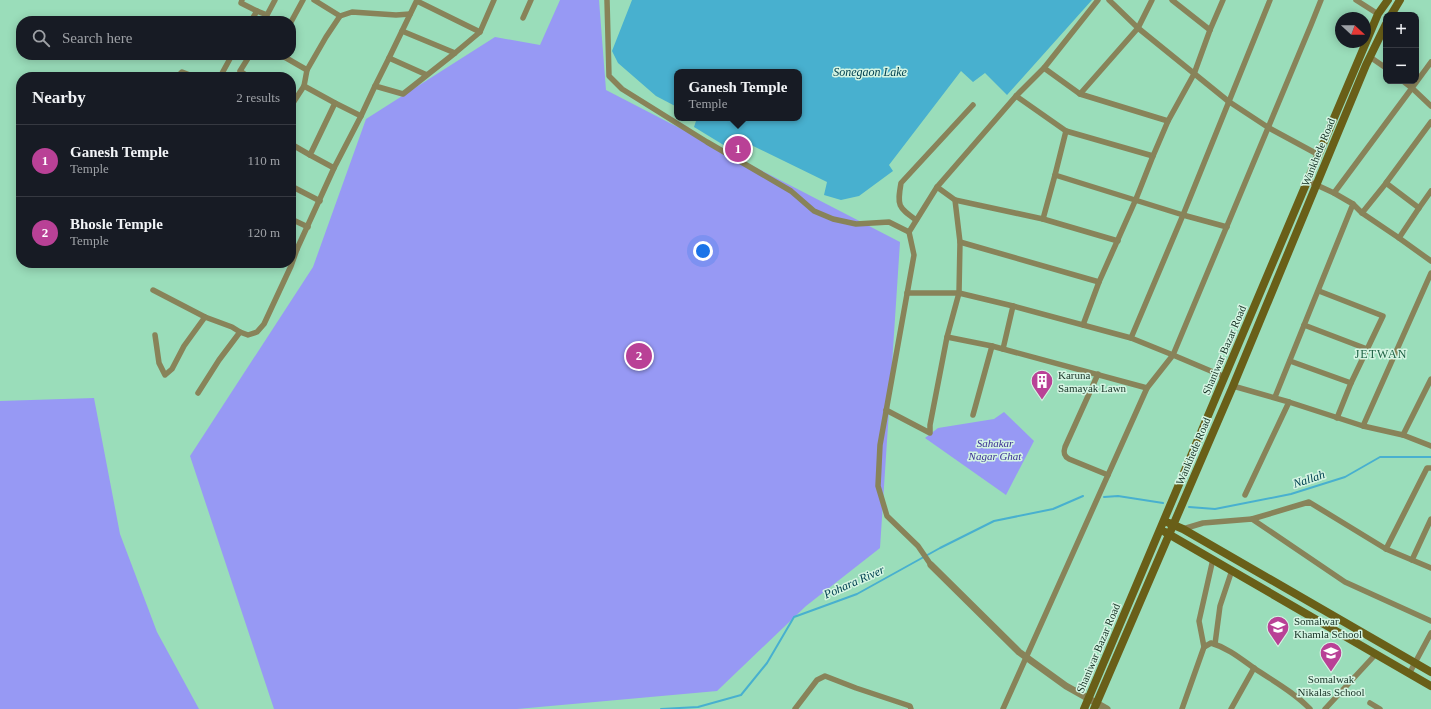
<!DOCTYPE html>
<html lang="en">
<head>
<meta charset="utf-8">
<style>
	body { margin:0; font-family:"Times New Roman",serif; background:#242831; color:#f1f3f6 }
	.controls { position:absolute; right:12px; top:12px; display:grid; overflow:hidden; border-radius:8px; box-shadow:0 2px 10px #0003 }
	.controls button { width:36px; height:36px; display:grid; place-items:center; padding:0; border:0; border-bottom:1px solid #363941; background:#171b24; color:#f1f3f6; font:20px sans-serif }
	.compass { position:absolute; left:1335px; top:12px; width:36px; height:36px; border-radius:50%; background:#171b24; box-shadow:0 2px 10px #0003; rotate:111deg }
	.you { position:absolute; left:703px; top:251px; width:14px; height:14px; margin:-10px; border:3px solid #fff; border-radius:50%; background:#1a73e8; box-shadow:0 0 0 6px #1a73e833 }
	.badge { display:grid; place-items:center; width:26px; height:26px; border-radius:50%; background:#b94196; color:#fff; font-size:13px; font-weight:700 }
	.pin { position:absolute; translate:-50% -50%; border:2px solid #fff; box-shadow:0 1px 4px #0006 }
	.popup { position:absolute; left:674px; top:69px; width:128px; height:52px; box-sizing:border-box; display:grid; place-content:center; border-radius:8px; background:#171b24; filter:drop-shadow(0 1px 3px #0005); font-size:13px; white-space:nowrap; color:#9ea1a6 }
	.popup b { font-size:15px; color:#f1f3f6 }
	.popup::after { content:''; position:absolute; left:50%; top:100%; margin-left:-8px; border:8px solid transparent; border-top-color:#171b24 }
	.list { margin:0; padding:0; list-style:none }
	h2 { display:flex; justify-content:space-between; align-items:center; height:52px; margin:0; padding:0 16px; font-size:17px }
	h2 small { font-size:13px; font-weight:400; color:#9ea1a6 }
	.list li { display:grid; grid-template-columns:26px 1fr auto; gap:12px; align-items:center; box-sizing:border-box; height:72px; padding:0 16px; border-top:1px solid #363941 }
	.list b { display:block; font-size:15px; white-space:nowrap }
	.list p { margin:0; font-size:13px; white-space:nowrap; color:#9ea1a6 }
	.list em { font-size:13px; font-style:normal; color:#9ea1a6 }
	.icon { flex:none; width:22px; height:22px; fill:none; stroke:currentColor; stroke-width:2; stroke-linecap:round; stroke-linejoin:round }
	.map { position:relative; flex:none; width:1431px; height:709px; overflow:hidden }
	.search { position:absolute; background:#171b24; box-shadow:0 2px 10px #0003; left:16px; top:16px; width:280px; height:44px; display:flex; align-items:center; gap:10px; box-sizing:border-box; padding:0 14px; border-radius:16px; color:#9ea1a6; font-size:15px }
	.panel { position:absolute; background:#171b24; box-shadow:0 2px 10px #0003; left:16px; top:72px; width:280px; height:196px; border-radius:16px }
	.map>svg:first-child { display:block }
	.green { fill:#9799f4 }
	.water { fill:#48b0cf }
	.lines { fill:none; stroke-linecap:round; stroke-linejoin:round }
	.stream { stroke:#48b0cf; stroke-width:2 }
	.minor { stroke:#888359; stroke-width:5.5 }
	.tertiary { stroke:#888359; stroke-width:7 }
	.secondary { stroke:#695f18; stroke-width:8 }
	.labels { text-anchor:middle; stroke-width:3; stroke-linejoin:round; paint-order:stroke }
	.street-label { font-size:11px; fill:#183326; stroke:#d5f5e3 }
	.poi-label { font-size:11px; fill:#183326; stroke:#d5f5e3; text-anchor:start }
	.park-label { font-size:11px; font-style:italic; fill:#3a2d94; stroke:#d5f5e3 }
	.water-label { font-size:12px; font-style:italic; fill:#004151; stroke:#d5f5e3 }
	.neighbourhood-label { font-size:12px; letter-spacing:1px; fill:#1f6245; stroke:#d5f5e3 }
</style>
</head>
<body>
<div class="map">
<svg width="1431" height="709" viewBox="0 0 1431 709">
	<rect width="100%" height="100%" fill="#9addba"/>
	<g class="green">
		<path d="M560,0H599L606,90L900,242L880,548L806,606L717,691L517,709H274L190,456L313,267L366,119L495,37L540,45Z"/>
		<path d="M94,398L120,534L157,632L199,709H0V401Z"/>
		<path d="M1004,412L1034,441L1006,495L925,438L938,428L994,419Z"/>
	</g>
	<path class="water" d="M632,0H1092L1007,95L985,73L973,82L961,71L889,165L893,171L859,196L841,200L824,195L827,182L751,145L740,155L694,127L697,118H799V72H677V107L656,96L618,63L612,51Z"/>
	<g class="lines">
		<g class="stream">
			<path d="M1104,497L1118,496L1163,503"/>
			<path d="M1189,507L1215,509L1291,494L1345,477L1380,457H1431"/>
			<path d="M661,709L698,707L741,695L767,663L794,617L857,594L940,548L994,521L1053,509L1083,496"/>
		</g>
		<g class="minor">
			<path d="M242,0L241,3L257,11"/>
			<path d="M314,0L340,16"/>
			<path d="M607,0L609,76L622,89L707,142L791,191L814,211L833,219L856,224L889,222L909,232L914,255L880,445L878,486L887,516L918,546L931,565"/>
			<path d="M1109,0L1138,28L1228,101L1269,128L1319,155"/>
			<path d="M1172,0L1210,30"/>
			<path d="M1356,0L1378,14"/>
			<path d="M417,1L480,32"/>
			<path d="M523,18L531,0"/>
			<path d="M251,21L257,11L267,15L275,0"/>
			<path d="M291,22L303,0"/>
			<path d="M402,31L455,53"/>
			<path d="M281,55L307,70"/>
			<path d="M1370,57L1386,68"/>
			<path d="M389,58L417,0"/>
			<path d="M1431,62L1412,88L1431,106"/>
			<path d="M1044,68L1080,94L1138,28L1152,0"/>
			<path d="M427,75L389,58L375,86L403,94L455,53L480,32L494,0"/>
			<path d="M177,77L182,72L195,77"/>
			<path d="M220,77L232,55"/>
			<path d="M249,77L240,71L250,55"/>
			<path d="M1080,94L1168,121"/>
			<path d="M1016,96L1066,131L1153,156"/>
			<path d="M291,106L304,86"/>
			<path d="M361,116L375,86"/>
			<path d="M1431,122L1386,183L1419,208L1431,191"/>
			<path d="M291,144L310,155"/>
			<path d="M334,168L310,155L335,103"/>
			<path d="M1055,175L1066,131"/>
			<path d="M291,186L320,201"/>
			<path d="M937,187L1016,96L1044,68L1098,0"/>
			<path d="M1334,193L1412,88L1403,81"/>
			<path d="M955,200L1043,219L1055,175L1183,215L1227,227"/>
			<path d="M1353,204L1362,213L1387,182"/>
			<path d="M1362,213L1399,238L1431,261"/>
			<path d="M291,219L308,227"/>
			<path d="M1043,219L1118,241"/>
			<path d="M916,220C898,207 897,206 901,183L973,105"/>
			<path d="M1399,238L1419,208"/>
			<path d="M960,242L1099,282"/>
			<path d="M291,248L297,249L334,168L361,116L335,103L304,86L307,70L326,37L340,16L352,12L396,15L410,14"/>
			<path d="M153,290L205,317L232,327L240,332L219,360L198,393"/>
			<path d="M1319,291L1383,316L1351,383L1337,418"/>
			<path d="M907,293H959L960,242L955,200L937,187L909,232"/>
			<path d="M1083,325L1099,282L1136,199L1153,156L1168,121L1194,74L1210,30L1223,0"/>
			<path d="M1304,325L1367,349"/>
			<path d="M240,332L248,335L257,332L264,324L291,266L297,249"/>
			<path d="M155,335L159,363L165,375L172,369L184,346L205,317"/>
			<path d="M947,337L992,346L1147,388"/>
			<path d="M1131,338L1183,215L1270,0"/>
			<path d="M1003,349L1013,306"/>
			<path d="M1290,361L1351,383"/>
			<path d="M1098,374L1065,447C1063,453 1064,456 1069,459L1108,475"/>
			<path d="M1233,386L1289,402L1245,495"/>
			<path d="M1275,397L1353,204L1334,193L1308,181"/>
			<path d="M1289,402L1363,426L1403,435L1431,446"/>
			<path d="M886,410L930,433V425L947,337L959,293L1013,306L1131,338L1173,355L1311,25L1321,0"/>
			<path d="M973,415L992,346"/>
			<path d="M1363,426L1431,273"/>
			<path d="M1403,435L1431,379"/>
			<path d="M1252,519L1309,502L1386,549L1431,568"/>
			<path d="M1183,529L1203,523L1252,519L1345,582L1431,621"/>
			<path d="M1386,549L1427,468H1431"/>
			<path d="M1412,560L1431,519"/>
			<path d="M1215,644L1220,606L1232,570"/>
			<path d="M1204,647L1199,621L1213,559"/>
			<path d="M1409,674L1431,633"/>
			<path d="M1370,703L1380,709"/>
			<path d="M795,709L817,680L825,676L856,688L910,706L911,709"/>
			<path d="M1003,709L1147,388L1173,355L1225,377"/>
			<path d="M1182,709L1204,647L1211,643C1228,648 1240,658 1254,668C1273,681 1294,692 1310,709"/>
			<path d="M1231,709L1254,668"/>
			<path d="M1325,709L1375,655"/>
		</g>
		<path class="tertiary" d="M931,565L1019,652L1066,686L1107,709"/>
		<g class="secondary">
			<path d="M1391,15L1400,0"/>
			<path d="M1169,523L1183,529L1431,672"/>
			<path d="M1165,532L1431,686"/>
			<path d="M1084,709L1378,14L1388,0"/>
			<path d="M1094,709L1233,386L1366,65L1386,24"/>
		</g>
	</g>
	<defs>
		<g id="building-pin" transform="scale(1.15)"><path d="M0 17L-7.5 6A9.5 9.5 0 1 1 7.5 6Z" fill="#b94196" stroke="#d5f5e3"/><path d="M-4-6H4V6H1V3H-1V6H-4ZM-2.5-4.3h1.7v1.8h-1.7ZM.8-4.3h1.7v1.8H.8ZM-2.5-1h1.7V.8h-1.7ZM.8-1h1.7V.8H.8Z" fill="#fff"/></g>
		<g id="school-pin" transform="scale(1.15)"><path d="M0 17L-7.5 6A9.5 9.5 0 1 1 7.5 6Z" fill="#b94196" stroke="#d5f5e3"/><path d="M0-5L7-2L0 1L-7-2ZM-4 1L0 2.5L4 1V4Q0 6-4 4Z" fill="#fff"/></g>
	</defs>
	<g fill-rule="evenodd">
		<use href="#building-pin" x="1042" y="381"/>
		<use href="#school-pin" x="1278" y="627"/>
		<use href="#school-pin" x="1331" y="653"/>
	</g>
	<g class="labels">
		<g class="street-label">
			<text transform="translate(1318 152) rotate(-68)" y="4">Wankhede Road</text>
			<text transform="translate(1224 350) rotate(-67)" y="4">Shaniwar Bazar Road</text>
			<text transform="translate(1193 451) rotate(-67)" y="4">Wankhede Road</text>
			<text transform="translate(1098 648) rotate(-67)" y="4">Shaniwar Bazar Road</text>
		</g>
		<g class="poi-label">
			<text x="1058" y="379">Karuna<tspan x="1058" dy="13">Samayak Lawn</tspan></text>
			<text x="1294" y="625">Somalwar<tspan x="1294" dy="13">Khamla School</tspan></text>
			<text x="1331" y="683" text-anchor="middle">Somalwak<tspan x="1331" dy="13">Nikalas School</tspan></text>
		</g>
		<g class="park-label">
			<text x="995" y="447">Sahakar<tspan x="995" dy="13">Nagar Ghat</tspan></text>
		</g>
		<g class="water-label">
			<text x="870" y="76">Sonegaon Lake</text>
			<text transform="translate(1309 479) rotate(-18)" y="4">Nallah</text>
			<text transform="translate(854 582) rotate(-24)" y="4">Pohara River</text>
		</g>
		<g class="neighbourhood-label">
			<text x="1381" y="358">JETWAN</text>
		</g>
	</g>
</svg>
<div class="controls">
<button>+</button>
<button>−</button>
</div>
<svg class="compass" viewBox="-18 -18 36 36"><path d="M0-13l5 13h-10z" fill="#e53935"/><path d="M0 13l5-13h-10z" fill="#9ea1a6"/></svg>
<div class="you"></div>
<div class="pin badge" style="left:738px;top:149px">1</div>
<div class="popup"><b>Ganesh Temple</b>Temple</div>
<div class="pin badge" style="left:639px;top:356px">2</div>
<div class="search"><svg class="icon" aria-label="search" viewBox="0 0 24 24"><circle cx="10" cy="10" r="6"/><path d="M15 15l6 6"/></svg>Search here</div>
<section class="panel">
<h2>Nearby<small>2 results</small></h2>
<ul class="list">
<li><span class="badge">1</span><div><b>Ganesh Temple</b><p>Temple</p></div><em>110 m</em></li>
<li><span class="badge">2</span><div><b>Bhosle Temple</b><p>Temple</p></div><em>120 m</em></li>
</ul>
</section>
</div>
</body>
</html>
